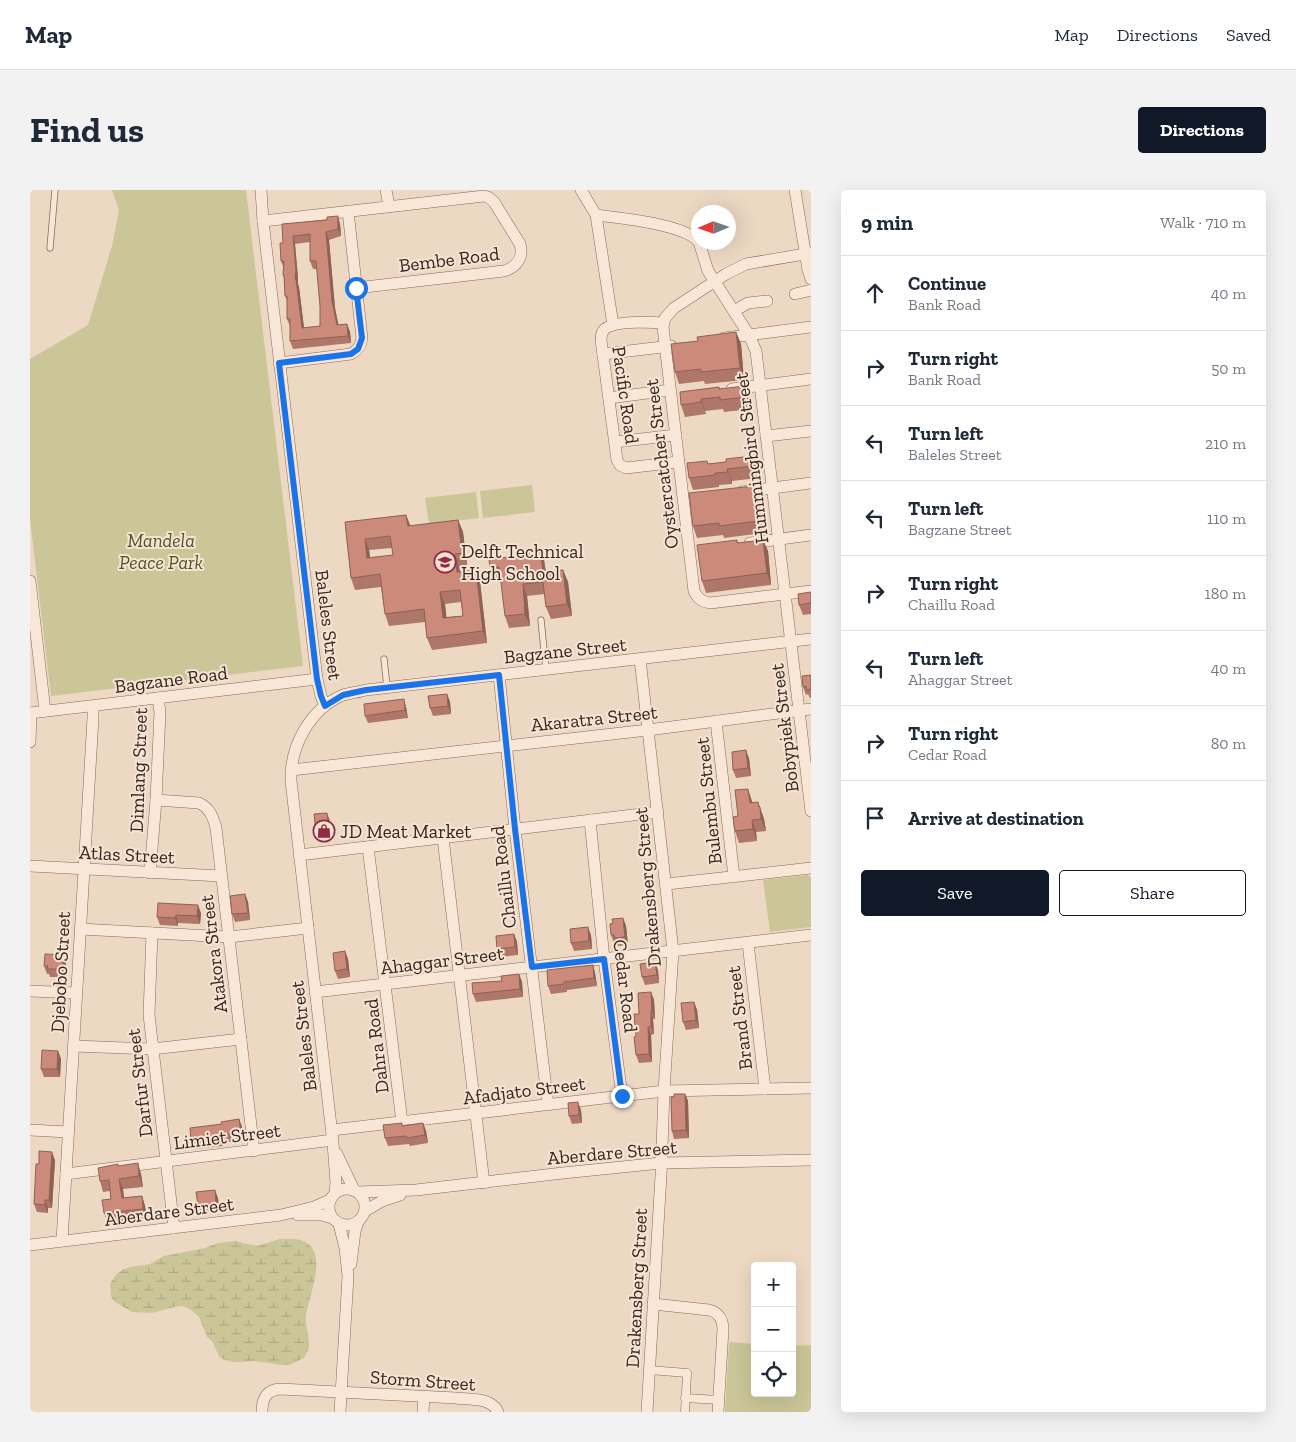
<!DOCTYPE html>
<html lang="en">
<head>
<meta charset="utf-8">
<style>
	body { margin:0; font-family:"Zilla Slab",serif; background:#f2f2f3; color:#1f2937 }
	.controls { position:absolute; right:15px; bottom:15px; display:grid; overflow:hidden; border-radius:5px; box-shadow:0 5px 20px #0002 }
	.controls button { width:45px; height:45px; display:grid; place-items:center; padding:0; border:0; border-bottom:1px solid #e0e1e3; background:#fff; color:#1f2937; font:25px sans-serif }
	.compass { position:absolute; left:661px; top:15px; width:45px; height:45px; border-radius:50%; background:#fff; box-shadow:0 5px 20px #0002; rotate:268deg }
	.stop { position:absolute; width:15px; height:15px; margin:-11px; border:4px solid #1a73e8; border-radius:50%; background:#fff }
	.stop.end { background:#1a73e8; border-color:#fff; box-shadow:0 1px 5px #0008 }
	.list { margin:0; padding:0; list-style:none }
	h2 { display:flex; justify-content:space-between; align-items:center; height:65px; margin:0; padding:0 20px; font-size:21px }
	h2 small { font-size:16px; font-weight:400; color:#747a83 }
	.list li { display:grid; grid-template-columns:32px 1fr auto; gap:15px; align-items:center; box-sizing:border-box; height:75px; padding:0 20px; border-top:1px solid #e0e1e3 }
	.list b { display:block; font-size:19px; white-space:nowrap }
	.list p { margin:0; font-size:16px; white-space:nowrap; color:#747a83 }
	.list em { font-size:16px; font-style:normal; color:#747a83 }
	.actions { display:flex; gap:10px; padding:15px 20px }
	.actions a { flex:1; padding:11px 0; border:1px solid #111827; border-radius:5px; text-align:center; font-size:18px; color:#111827 }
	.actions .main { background:#111827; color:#fff }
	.icon { flex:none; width:28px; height:28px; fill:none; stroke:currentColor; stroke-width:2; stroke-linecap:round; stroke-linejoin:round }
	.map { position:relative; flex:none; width:781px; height:1222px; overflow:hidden; border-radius:5px }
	header { display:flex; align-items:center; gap:30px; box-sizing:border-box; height:70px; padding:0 25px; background:#fff; border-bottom:1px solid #e0e1e3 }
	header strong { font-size:24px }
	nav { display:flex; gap:28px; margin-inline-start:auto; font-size:18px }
	.intro { display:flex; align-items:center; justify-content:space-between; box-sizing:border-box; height:120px; padding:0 30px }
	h1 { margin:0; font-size:35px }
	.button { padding:12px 22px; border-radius:5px; background:#111827; color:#fff; font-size:18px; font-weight:700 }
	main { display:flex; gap:30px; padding:0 30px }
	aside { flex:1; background:#fff; border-radius:5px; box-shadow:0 5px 20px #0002 }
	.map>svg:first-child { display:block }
	.wetland { fill:url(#wetland-marsh) }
	.park { fill:#cbc698 }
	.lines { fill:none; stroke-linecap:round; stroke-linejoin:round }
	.service-casing { stroke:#87695a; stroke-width:7 }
	.pedestrian-casing { stroke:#87695a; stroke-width:9 }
	.minor-casing { stroke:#87695a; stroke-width:12 }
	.service { stroke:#f8e7d7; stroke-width:5.5 }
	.pedestrian { stroke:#f8e7d7; stroke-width:8 }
	.minor { stroke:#f8e7d7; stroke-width:11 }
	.wall { fill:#af7769; fill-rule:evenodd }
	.shaded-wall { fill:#8e6155 }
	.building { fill:#cb8a7a; stroke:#8e6155; fill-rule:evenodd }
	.route { stroke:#1a73e8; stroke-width:6 }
	.labels { text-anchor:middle; stroke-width:4; stroke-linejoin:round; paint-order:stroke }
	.street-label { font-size:19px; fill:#37251e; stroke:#f5e4d3 }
	.park-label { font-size:19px; font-style:italic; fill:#525425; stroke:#f5e4d3 }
	.poi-label { font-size:19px; fill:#37251e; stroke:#f5e4d3; text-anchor:start }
</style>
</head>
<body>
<header>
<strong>Map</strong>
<nav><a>Map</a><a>Directions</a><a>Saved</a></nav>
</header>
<div class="intro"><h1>Find us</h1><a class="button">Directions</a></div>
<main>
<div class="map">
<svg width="781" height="1222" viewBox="0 0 781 1222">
	<defs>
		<pattern id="wetland-marsh" width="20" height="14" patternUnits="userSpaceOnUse" patternTransform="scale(1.25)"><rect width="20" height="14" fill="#cbc698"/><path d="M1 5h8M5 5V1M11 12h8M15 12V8" fill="none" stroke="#afaa83"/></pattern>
	</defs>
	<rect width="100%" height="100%" fill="#edd8c3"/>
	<path class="wetland" d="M250,1049C257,1049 266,1048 273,1051C300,1061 278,1107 276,1126C275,1136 280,1148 279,1158C278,1161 275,1165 274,1168L259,1175H251L225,1171L204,1172L192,1169L189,1166L182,1151L177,1147L169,1127L160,1119L152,1116L144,1117L122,1123L102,1122L85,1112L82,1109L80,1096L81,1092L86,1085L92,1080L100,1077L120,1074L134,1066L175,1058L188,1053L204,1051L227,1056Z"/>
	<g class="park">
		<path d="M82,0H216L273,476L21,506L0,329V169L58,135L82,56L89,20Z"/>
		<path d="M502,295L505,322L453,328L450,301Z"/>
		<path d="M446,302L449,328L399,334L395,308Z"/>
		<path d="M778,685L781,688V737L740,742L733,690Z"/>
		<path d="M699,1152L725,1154V1203H762V1156L781,1155V1222H695Z"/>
	</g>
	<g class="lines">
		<g class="service-casing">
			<g id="service">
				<path d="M20,58L25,0"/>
				<path d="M511,430L516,480"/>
				<path d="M354,469L357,497"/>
			</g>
		</g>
		<g class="pedestrian-casing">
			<g id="pedestrian">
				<path d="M619,1180L657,1183L655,1222"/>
				<path d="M655,1208L689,1210"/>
			</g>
		</g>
		<g class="minor-casing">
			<g id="minor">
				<path d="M231,0L233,31L287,489L291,506L295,516"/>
				<path d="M356,0L359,16"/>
				<path d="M551,0L566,25L583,135"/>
				<path d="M765,0L778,80L781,89"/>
				<path d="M566,25C590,28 653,34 668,51"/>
				<path d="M233,31L454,6L458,7L464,12L490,54C494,67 487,77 474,81L326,98"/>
				<path d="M669,52L678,81L719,145L726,161L781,621"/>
				<path d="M781,63L716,74L696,84L644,118L635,128L633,137L664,401C668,409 671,411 680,413L781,401"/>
				<path d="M765,104L781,100"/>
				<path d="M704,121L718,113L737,111"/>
				<path d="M633,133C621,132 589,131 578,137C573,139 571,144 571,150L587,270L590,275L596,278L648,272"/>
				<path d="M694,148L781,137"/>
				<path d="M573,164L641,156"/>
				<path d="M249,173L321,164C328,160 331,156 332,148L318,21"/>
				<path d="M702,199L781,189"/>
				<path d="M579,208L640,200"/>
				<path d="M736,246L781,241"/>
				<path d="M585,252L646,245"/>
				<path d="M712,302L781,293"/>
				<path d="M720,353L781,345"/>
				<path d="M0,391L15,521"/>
				<path d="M610,469L643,761L634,901L631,985L617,1222"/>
				<path d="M469,485L485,639L518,915"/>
				<path d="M0,523L287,489"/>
				<path d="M686,531L704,687"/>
				<path d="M0,552L1,523"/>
				<path d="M261,580L618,540L781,519"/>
				<path d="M126,610L169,613C180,618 183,627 186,638L224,961"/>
				<path d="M560,630L574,769L592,906"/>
				<path d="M413,648L454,993"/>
				<path d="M338,657L372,932"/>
				<path d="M269,665L628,622"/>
				<path d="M0,676L191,686"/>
				<path d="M120,683L126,610L130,522L128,508"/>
				<path d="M637,694L781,678"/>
				<path d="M50,739L199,747L278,738"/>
				<path d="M122,743L119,825L144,1038"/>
				<path d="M718,753L735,899"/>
				<path d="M0,801L46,803"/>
				<path d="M285,802L781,745"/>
				<path d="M44,856L122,859L211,849"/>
				<path d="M0,940L38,942"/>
				<path d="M302,940L634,901L781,898"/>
				<path d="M307,964L324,1000"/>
				<path d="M36,984L303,950"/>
				<circle cx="317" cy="1017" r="18"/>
				<path d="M328,1002L386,1000L533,983L631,973L781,970"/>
				<path d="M305,1003L306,993L303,953L261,591C260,556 280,519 313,505C320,503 329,502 336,500L781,449"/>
				<path d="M335,1021L352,1011L370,1005"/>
				<path d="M268,1025H292L302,1028"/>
				<path d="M309,1034L315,1058L318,1086L310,1222"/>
				<path d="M32,1051L63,528V516"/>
				<path d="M0,1055L251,1025L284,1017L300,1010"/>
				<path d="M321,1074L325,1041L328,1032"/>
				<path d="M623,1114L679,1120C688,1122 693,1129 693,1139L688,1222"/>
				<path d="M232,1222C232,1209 236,1200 250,1199L426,1208C440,1210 461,1207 468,1222"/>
				<path d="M393,1222L394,1207"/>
			</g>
		</g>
		<use href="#service" class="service"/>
		<use href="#pedestrian" class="pedestrian"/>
		<use href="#minor" class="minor"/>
	</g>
	<g class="wall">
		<path d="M252,34H310L311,46L299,50L305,118L308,135L317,134L320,142L321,153L263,159L260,151V136L257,129V111L255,106L254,88L253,85L254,79L251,71L253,53ZM280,52V71L283,79H287L290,116V136L274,138L269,97L268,94V88L265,54Z"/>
		<path d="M706,142L711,154L714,190L675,194L674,191L649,194L645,182L668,151Z"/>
		<path d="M715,196L720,208L721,219L694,222L693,219L675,221L676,224L655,227L651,215L689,197L690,199Z"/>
		<path d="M722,266L727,278L728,288L702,291V294L689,295V297L663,300L659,288L678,274L696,272Z"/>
		<path d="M724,296L729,308L733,343L694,348L693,345L667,348L663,336Z"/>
		<path d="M376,325L380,336L428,330L433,342L437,375L429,376L430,382L450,392L457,453L402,460L397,448L395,432L359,436L355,424L351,397L325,400L321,388L315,332ZM362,358L363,365L340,368L339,360ZM431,412L433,426L416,427L415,414Z"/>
		<path d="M707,350L708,353L733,350L738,361L741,395L676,403L672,391Z"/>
		<path d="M514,370L516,382L533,380L538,392L542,426L521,429L516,417L515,404L497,406L500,436L479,438L475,426L471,389L464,390L460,378Z"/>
		<path d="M781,402V424L773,425L769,415Z"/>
		<path d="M781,485V508H780L778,504L776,505L773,497Z"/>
		<path d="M417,504L420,512L421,524L403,526L400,518Z"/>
		<path d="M376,517L378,528L338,533L335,526Z"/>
		<path d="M719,568L721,586L706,588L703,580Z"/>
		<path d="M722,611L723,613L728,612L734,629L736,641L726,642L727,651L709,653L705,641L708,626Z"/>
		<path d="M300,631L302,649L288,650L286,642Z"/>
		<path d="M215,704L218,712L220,730L205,732L202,724Z"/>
		<path d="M171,723L170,734L148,733V736L130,735L127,727Z"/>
		<path d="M593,728L596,736L598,755L588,756L587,753H584L581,745L583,733Z"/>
		<path d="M484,744L487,752L488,765L470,767L467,759Z"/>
		<path d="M561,745L562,759L544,761L541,753Z"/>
		<path d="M315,761L318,769L320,787L308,789L305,781Z"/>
		<path d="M33,765L36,773V785L32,784V787H20L19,784H17L14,776Z"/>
		<path d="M563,775L565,783L567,796L537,800V802L521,804L518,796Z"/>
		<path d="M628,780L629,793L615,795L612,787Z"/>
		<path d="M489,784L492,792L493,807L446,812L443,804L472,791Z"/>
		<path d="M621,802L624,810L625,829H623L624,844L621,845L622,872L609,873L606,865V846L609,824Z"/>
		<path d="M664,812L667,820L669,838L656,840L653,832Z"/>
		<path d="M28,861L31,869L30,887H14L11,879Z"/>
		<path d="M655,904L658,911L659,948L644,949L642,941L644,907Z"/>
		<path d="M551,920L552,933L542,934L539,926Z"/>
		<path d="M209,929L212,937L214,950L192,953L193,956L164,959L161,951L192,934Z"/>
		<path d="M393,933L396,941L398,953L380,956L379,954L358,956L355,948L373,935Z"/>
		<path d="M25,970L22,1018H18V1023L7,1022L4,1014L9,974Z"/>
		<path d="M89,976L111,984L113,997L93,999L94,1008L112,1006L115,1016L117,1029L78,1033L74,1023L81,1009L80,1001L73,1002L70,991Z"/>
		<path d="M188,1008L189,1021L171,1023L168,1015Z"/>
	</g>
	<g class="shaded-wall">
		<path d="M308,26L310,34L311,46L308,39Z"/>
		<path d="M296,42L299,50L305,118L310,142L307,135L302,111Z"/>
		<path d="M263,46L265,54L268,88V94L269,97L275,146L272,138L265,89Z"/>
		<path d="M317,134L320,142L321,153L318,146Z"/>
		<path d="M706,142L711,154L714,190L710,178Z"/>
		<path d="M715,196L720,208L721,219L716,207Z"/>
		<path d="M671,209L676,224L671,212Z"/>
		<path d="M722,266L727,278L728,288L723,276Z"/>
		<path d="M697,279L702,291V294Z"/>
		<path d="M724,296L729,308L733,343L728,331Z"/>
		<path d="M376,325L381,337L378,336Z"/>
		<path d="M428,330L433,342L437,375L432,363Z"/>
		<path d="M335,349L339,360L342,380L337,368Z"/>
		<path d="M733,350L738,361L741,395L737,383Z"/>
		<path d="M510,358L514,370L517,394L513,382Z"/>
		<path d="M425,364L429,376L431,394L427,382Z"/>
		<path d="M446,380L450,392L457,453L453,441Z"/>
		<path d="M533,380L538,392L542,426L537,414Z"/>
		<path d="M493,394L497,406L500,436L495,424Z"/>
		<path d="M410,402L415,414L418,440L413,428Z"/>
		<path d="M417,504L420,512L421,524L418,516Z"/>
		<path d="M374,509L376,517L378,528L375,520Z"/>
		<path d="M716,560L719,568L721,586L718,578Z"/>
		<path d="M718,599L722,611L724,625L720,613Z"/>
		<path d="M728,612L734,629L736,641L731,629Z"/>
		<path d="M297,623L300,631L302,649L299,641Z"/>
		<path d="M722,630L726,642L727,651L723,639Z"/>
		<path d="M215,704L218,712L220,730L218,723Z"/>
		<path d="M168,715L171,723L170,734L167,726Z"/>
		<path d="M146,725L148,733V736L145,728Z"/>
		<path d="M593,728L596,736L598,755L595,747Z"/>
		<path d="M558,737L561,745L562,759L559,751Z"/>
		<path d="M484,744L487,752L488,765L485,757Z"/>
		<path d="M315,761L318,769L320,787L317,779Z"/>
		<path d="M33,765L36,773V785L33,777Z"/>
		<path d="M625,772L628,780L629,793L627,785Z"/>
		<path d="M563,775L565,783L567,796L564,788Z"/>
		<path d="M29,776L32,784V787L29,779Z"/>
		<path d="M489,784L492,792L493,807L490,799Z"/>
		<path d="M621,802L624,810L625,829L622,821Z"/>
		<path d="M664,812L667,820L669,838L666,830Z"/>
		<path d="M621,821L623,829L624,844L621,836Z"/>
		<path d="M618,837L621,845L622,872L619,864Z"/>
		<path d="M28,861L31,869L30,887L27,879Z"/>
		<path d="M655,904L658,911L659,948L656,940Z"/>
		<path d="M548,912L551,920L552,933L549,925Z"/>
		<path d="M209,929L212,937L214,950L211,942Z"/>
		<path d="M393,933L396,941L398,953L395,945Z"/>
		<path d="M22,962L25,970L22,1018L19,1010Z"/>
		<path d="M108,973L111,984L113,997L109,986Z"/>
		<path d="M89,989L93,999L95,1018L92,1008Z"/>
		<path d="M185,1000L188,1008L189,1021L186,1013Z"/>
		<path d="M112,1006L115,1016L117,1029L113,1019Z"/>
		<path d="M15,1010L18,1018V1023L15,1015Z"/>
	</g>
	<g class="building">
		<path d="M308,26V39L296,42L302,111L307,135L317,134L318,146L260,151V129H257V106H255L254,85H253L254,71H251L250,53H253L252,34L297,30V27ZM280,44V71H286L290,116V136L272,138L266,89H265L266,80L263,46Z"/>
		<path d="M706,142L710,178L671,182V179L645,182L641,154L668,151L667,147Z"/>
		<path d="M715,196L716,207L690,210V207L671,209V212L651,215L650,202L689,197V199Z"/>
		<path d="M722,266L723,276L697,279L698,282L685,283V285L659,288L657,273L677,271L678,274L696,272V269Z"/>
		<path d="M724,296L728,331L689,336V333L663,336L659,303Z"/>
		<path d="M376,325L378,336L428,330L432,363L425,364L427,382L446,380L453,441L397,448L394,419L355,424L350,384L321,388L315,332ZM360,346L363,365L337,368L335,349ZM430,400L433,426L413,428L410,402Z"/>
		<path d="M707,350V353L733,350L737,383L672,391L667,355Z"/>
		<path d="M510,358L513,382L533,380L537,414L516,417L513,392L493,394L495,424L475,426L469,377L460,378L459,369L489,366L488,360Z"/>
		<path d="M781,402V413L769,415L768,404Z"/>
		<path d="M781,485V499L777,500L776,496L773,497L772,486Z"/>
		<path d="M417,504L418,516L400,518L398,506Z"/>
		<path d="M374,509L375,520L335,526L334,514Z"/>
		<path d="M716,560L718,578L703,580L702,562Z"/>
		<path d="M718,599L720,613L728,612L729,617H730L731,629L722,630L723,639L705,641L703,627L708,626L705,600Z"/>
		<path d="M297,623L299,641L286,642L284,624Z"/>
		<path d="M215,704L218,723L202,724L200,706Z"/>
		<path d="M128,713L168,715L167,726L146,725L145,728L127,727Z"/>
		<path d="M593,728L595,747L585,748L584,745H581L580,734L583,733L582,729Z"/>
		<path d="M558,737L559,751L541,753L540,739Z"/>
		<path d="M484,744L485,757L467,759L466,746Z"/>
		<path d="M315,761L317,779L305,781L303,763Z"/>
		<path d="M15,764L33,765V777L29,776V779H17L18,776H14Z"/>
		<path d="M625,772L627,785L612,787L610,774Z"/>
		<path d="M563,775L564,788L534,792V794L518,796L517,780Z"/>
		<path d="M489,784L490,799L443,804L442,793L472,791L471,786Z"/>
		<path d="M621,802L622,821H621V836L618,837L619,864L606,865L604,847L606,846L604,824H609L608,803Z"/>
		<path d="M664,812L666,830L653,832L651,813Z"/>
		<path d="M12,860L28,861L27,879H11Z"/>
		<path d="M644,904H655L656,940L642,941L641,907H644Z"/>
		<path d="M548,912L549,925L539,926L538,913Z"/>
		<path d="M209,929L211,942L190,945V948L161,951L160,938L192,934L191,932Z"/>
		<path d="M372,933V936L393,933L395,945L377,948L376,946L355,948L353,935Z"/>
		<path d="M9,961L22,962L19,1010H15V1015L4,1014L6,974H9Z"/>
		<path d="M108,973L109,986L89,989L92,1008L112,1006L113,1019L74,1023L72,1010L81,1009L79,990L70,991L68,978L88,974V976Z"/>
		<path d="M185,1000L186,1013L168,1015L166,1002Z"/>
	</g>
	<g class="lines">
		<path class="route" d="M326,98L332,148L328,159L321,164L249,173L287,489L291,506L295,516L313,505L336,500L469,485L485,639L502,777L574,769L592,906"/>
	</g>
	<defs>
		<g id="school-ring" transform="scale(1.125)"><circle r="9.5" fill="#f5e4d3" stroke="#952b43" stroke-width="1.5"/><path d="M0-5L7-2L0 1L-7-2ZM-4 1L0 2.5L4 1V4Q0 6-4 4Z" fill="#952b43"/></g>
		<g id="shop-ring" transform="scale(1.125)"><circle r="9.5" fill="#f5e4d3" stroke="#952b43" stroke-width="1.5"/><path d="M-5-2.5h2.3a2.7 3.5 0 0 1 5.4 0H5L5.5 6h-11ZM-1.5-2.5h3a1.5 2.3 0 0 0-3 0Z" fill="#952b43"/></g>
	</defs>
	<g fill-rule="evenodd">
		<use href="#school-ring" x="415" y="372"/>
		<use href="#shop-ring" x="294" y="641"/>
	</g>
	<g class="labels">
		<g class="street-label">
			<text transform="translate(419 69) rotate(-7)" y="7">Bembe Road</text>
			<text transform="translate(596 205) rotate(82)" y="7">Pacific Road</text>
			<text transform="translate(721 268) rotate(-97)" y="7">Hummingbird Street</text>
			<text transform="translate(631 274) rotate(-97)" y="7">Oystercatcher Street</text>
			<text transform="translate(299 435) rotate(83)" y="7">Baleles Street</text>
			<text transform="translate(535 460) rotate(-6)" y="7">Bagzane Street</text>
			<text transform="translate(141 489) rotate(-7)" y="7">Bagzane Road</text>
			<text transform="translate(564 528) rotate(-6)" y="7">Akaratra Street</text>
			<text transform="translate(754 538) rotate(-97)" y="7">Bobypiek Street</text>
			<text transform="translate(108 580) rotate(-88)" y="7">Dimlang Street</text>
			<text transform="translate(678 611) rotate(-96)" y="7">Bulembu Street</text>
			<text transform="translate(97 664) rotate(3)" y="7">Atlas Street</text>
			<text transform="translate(473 687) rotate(-97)" y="7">Chaillu Road</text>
			<text transform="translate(617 697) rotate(-95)" y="7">Drakensberg Street</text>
			<text transform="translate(183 764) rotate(-97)" y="7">Atakora Street</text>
			<text transform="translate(412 770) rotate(-7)" y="7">Ahaggar Street</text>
			<text transform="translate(30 782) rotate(-87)" y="7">Djebobo Street</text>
			<text transform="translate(596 796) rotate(83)" y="7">Cedar Road</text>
			<text transform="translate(709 828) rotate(-97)" y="7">Brand Street</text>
			<text transform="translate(273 846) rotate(-97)" y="7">Baleles Street</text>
			<text transform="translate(346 856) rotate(-97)" y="7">Dahra Road</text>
			<text transform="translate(109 893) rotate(-97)" y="7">Darfur Street</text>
			<text transform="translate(494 900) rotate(-7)" y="7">Afadjato Street</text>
			<text transform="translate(197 946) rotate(-7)" y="7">Limiet Street</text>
			<text transform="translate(582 962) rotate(-5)" y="7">Aberdare Street</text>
			<text transform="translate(139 1021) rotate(-7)" y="7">Aberdare Street</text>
			<text transform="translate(606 1098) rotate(-87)" y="7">Drakensberg Street</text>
			<text transform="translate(393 1190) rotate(4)" y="7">Storm Street</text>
		</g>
		<g class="park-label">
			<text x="131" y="357">Mandela<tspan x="131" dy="22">Peace Park</tspan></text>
		</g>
		<g class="poi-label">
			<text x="431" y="368">Delft Technical<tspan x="431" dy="22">High School</tspan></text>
			<text x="310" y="648">JD Meat Market</text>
		</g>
	</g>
</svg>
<div class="controls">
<button>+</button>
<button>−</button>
<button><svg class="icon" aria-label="locate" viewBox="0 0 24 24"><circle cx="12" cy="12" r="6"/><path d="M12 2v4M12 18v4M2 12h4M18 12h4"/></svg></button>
</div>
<svg class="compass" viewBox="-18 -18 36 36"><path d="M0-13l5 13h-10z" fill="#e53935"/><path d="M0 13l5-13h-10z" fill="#747a83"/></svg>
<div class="stop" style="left:326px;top:98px"></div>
<div class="stop end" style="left:592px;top:906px"></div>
</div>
<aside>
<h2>9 min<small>Walk · 710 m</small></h2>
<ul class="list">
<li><svg class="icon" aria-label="ahead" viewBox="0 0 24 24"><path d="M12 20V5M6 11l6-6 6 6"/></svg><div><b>Continue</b><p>Bank Road</p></div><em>40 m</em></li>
<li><svg class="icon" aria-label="right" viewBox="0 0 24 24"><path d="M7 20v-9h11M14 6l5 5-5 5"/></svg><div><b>Turn right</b><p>Bank Road</p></div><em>50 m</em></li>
<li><svg class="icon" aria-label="left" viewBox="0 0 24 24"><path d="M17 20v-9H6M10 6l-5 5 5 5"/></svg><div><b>Turn left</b><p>Baleles Street</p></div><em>210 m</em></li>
<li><svg class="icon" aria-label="left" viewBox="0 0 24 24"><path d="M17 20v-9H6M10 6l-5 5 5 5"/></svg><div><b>Turn left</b><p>Bagzane Street</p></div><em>110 m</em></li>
<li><svg class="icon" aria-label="right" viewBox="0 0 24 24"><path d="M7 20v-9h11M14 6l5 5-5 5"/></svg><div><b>Turn right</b><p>Chaillu Road</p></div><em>180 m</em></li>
<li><svg class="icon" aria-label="left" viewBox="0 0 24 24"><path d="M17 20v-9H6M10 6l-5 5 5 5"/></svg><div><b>Turn left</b><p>Ahaggar Street</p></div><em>40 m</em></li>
<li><svg class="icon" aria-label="right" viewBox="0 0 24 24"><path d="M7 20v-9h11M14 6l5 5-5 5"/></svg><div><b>Turn right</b><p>Cedar Road</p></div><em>80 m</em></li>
<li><svg class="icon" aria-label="arrive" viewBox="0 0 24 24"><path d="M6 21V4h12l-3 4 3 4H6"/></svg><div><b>Arrive at destination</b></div></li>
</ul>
<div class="actions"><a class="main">Save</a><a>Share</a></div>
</aside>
</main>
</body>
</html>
